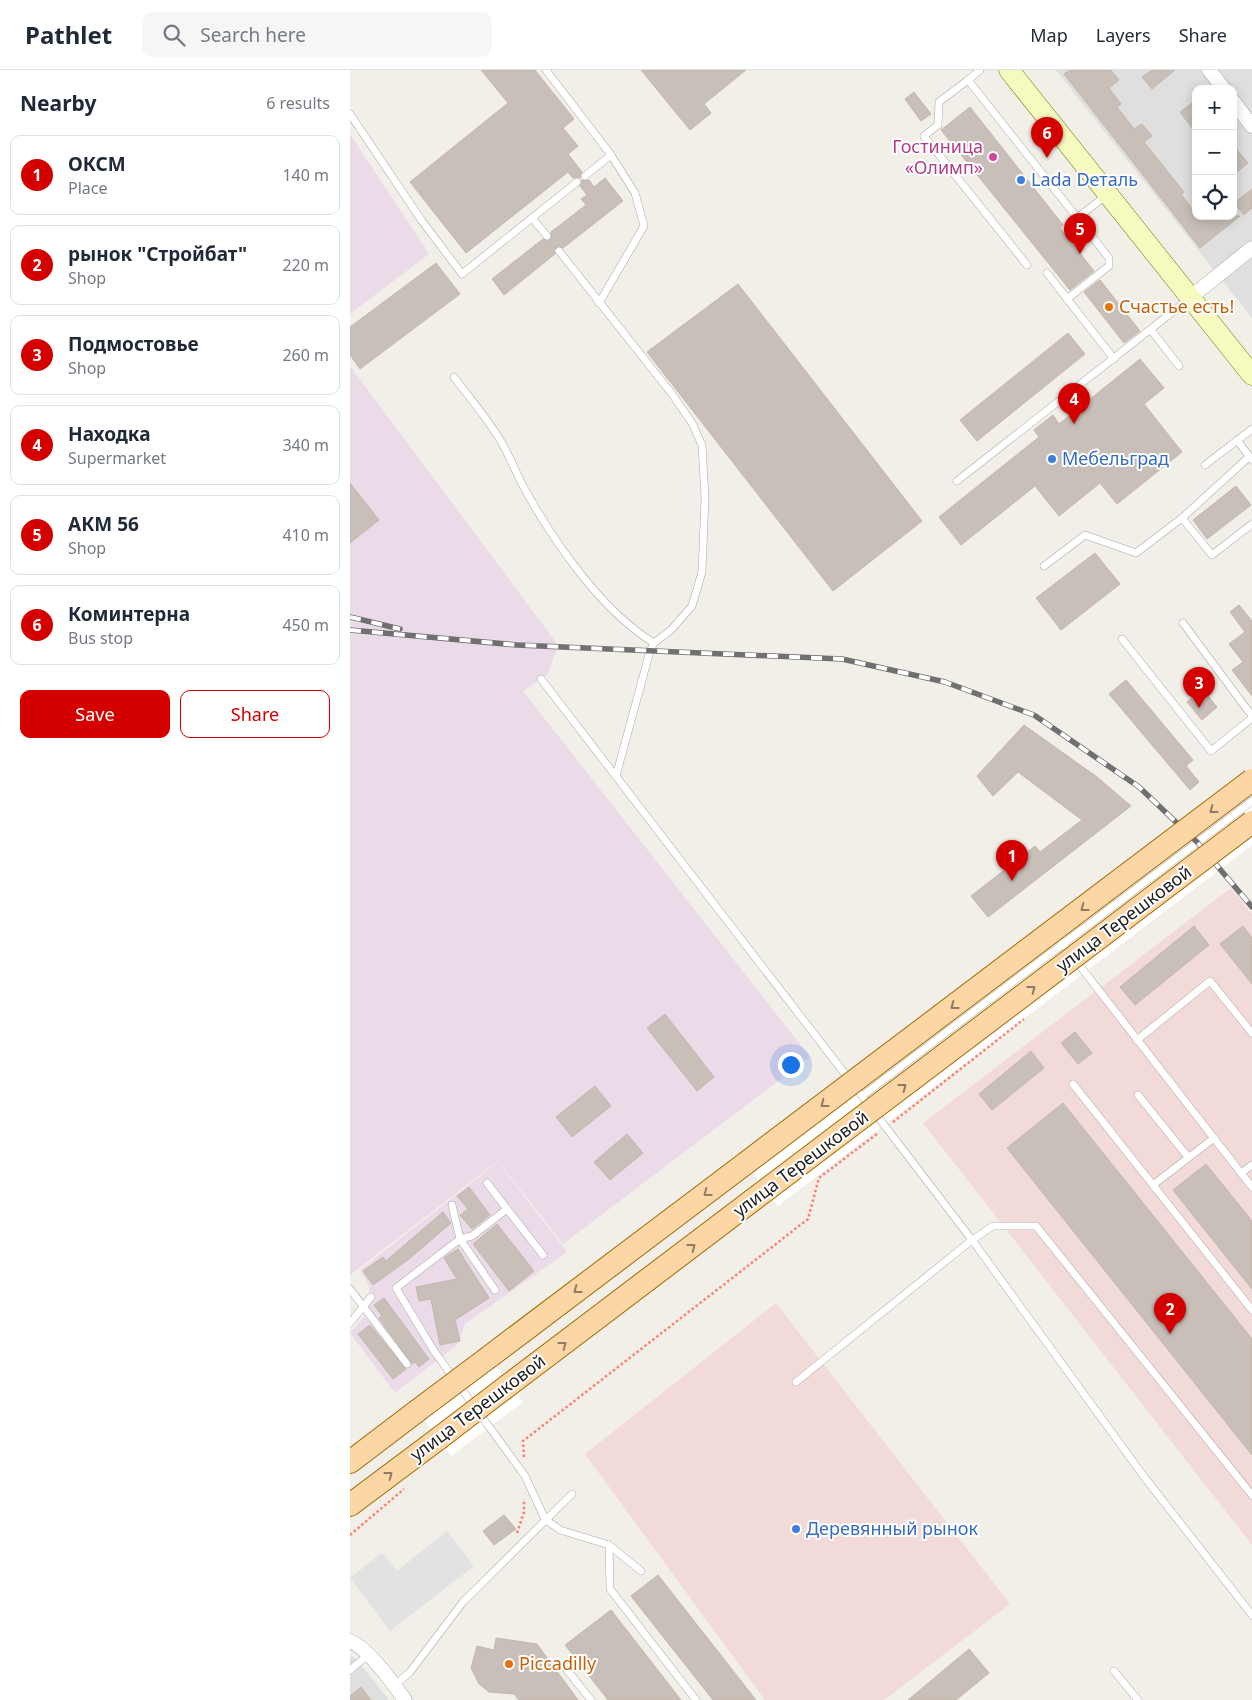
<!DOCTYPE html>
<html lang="en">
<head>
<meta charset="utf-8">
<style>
	body { margin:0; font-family:"Noto Sans",sans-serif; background:#f6f6f7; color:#1f2937 }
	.controls { position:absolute; right:15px; top:15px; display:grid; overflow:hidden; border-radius:10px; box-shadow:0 2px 12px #0003 }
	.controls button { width:45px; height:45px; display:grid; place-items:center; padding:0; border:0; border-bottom:1px solid #e0e1e3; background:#fff; color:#1f2937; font:25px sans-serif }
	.you { position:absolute; left:440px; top:994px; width:18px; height:18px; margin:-12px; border:4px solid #fff; border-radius:50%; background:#1a73e8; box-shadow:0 0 0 8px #1a73e833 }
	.badge { display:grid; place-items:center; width:32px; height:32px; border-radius:50%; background:#d40000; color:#fff; font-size:16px; font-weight:700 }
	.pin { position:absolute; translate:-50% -41px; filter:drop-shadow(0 1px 2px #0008) }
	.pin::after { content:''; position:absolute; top:26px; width:18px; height:15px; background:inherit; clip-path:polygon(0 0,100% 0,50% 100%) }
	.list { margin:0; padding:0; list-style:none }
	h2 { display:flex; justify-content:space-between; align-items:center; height:65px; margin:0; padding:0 20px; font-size:21px }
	h2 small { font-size:16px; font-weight:400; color:#747a83 }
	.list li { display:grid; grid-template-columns:32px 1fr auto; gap:15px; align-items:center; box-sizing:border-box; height:80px; margin:0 10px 10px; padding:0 10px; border:1px solid #e0e1e3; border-radius:10px }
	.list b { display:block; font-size:19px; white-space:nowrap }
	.list p { margin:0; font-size:16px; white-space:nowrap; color:#747a83 }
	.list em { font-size:16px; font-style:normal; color:#747a83 }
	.actions { display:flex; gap:10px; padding:15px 20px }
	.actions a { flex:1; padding:11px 0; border:1px solid #d40000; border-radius:10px; text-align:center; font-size:18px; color:#d40000 }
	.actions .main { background:#d40000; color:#fff }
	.icon { flex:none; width:28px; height:28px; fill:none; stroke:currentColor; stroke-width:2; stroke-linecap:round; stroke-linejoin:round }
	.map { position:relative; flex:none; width:902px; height:1630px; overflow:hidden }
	header { display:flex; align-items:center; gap:30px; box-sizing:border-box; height:70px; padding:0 25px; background:#fff; border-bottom:1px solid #e0e1e3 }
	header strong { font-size:24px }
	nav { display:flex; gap:28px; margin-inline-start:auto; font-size:18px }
	.search { width:350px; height:45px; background:#f6f6f7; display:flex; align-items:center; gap:12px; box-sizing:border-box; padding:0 18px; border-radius:10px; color:#747a83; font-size:19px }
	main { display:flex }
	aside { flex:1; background:#fff }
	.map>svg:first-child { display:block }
	.residential { fill:#e0dfdf; fill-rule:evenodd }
	.commercial { fill:#f2dad9 }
	.industrial { fill:#ebdbe8 }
	.parking { fill:#e2e2e2 }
	.pier { fill:#fff }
	.building { fill:#c7bfb8; stroke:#c4b6ab }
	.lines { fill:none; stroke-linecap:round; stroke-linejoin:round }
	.service-casing { stroke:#a9a9a9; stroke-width:8 }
	.minor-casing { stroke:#a9a9a9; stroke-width:15 }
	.secondary-casing { stroke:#707d05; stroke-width:21 }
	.primary-casing { stroke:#a06b00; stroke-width:24 }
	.path { stroke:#fa8072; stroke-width:2.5; stroke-dasharray:2.5 2.5; stroke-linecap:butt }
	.service { stroke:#fff; stroke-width:7 }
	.minor { stroke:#fff; stroke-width:14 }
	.secondary { stroke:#f7fabf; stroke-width:20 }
	.primary { stroke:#fcd6a4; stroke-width:22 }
	.rail-casing { stroke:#707070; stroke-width:5.5 }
	.rail { stroke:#fff; stroke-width:4; stroke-dasharray:11; stroke-linecap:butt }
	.primary-bridge-casing { stroke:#a06b00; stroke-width:24; stroke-linecap:butt }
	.primary-bridge { stroke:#fcd6a4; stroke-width:22 }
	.oneway { stroke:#8f7c63 }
	.hotel-dot { fill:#d1479c; stroke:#fff; stroke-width:2 }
	.shop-dot { fill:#3f7fe0; stroke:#fff; stroke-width:2 }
	.food-dot { fill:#e8710a; stroke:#fff; stroke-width:2 }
	.labels { text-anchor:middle; stroke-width:4; stroke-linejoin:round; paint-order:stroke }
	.hotel-label { font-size:18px; fill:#b23c85; stroke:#fff; text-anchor:end }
	.shop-label { font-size:18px; fill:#366cbe; stroke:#fff; text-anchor:start }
	.food-label { font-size:18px; fill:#c56008; stroke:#fff; text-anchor:start }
	.street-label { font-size:18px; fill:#222; stroke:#fff }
</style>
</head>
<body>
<header>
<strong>Pathlet</strong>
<div class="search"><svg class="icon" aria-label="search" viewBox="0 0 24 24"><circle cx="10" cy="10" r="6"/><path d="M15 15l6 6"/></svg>Search here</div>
<nav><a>Map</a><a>Layers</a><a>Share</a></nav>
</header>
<main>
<aside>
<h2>Nearby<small>6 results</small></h2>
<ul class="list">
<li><span class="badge">1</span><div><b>ОКСМ</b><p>Place</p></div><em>140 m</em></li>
<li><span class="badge">2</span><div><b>рынок &quot;Стройбат&quot;</b><p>Shop</p></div><em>220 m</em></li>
<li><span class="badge">3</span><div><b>Подмостовье</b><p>Shop</p></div><em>260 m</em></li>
<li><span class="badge">4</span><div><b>Находка</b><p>Supermarket</p></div><em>340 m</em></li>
<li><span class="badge">5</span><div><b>АКМ 56</b><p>Shop</p></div><em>410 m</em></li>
<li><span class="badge">6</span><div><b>Коминтерна</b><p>Bus stop</p></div><em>450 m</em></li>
</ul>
<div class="actions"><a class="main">Save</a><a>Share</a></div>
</aside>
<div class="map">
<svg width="902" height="1630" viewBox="0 0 902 1630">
	<rect width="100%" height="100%" fill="#f2efe9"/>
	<g class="residential">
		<path d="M706,0H902V248ZM846,19H883V146H846Z"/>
		<path d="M0,1586L6,1589L39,1630H0Z"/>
	</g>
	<g class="commercial">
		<path d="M881,818L902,844V1475L573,1053Z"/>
		<path d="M426,1233L660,1534L534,1630H415L235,1384Z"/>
	</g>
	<g class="industrial">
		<path d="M0,64L79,184L0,244Z"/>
		<path d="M0,296L208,575L198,604L173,621L460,987L213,1174L148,1091L0,1205Z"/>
		<path d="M148,1092L217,1182L115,1254L107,1275L45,1323L0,1263L19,1241V1216L10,1200Z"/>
	</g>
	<path class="parking" d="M97,1461L124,1496L40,1561L0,1508L32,1483L47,1501Z"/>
	<g class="pier">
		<path d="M902,699V775L428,1136L391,1087Z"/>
		<path d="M133,1278L173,1332L101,1386L61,1332Z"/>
	</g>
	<g class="building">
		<path d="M131,0H185L224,49L213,58L228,76L218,84L232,102L230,108H223L218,102L116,183L60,112L158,33Z"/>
		<path d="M291,0H396L354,34L361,43L340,60Z"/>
		<path d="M720,0H761L769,10L759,18L771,34L767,37L784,59L792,54L802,66L794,72L834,122L831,124L852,152L858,146H890L850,178L714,4Z"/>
		<path d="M802,0H825L802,19L792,7Z"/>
		<path d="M564,22L581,44L571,51L555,29Z"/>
		<path d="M846,30V63L830,42Z"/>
		<path d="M620,37L713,155L710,158L744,201L720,220L591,60Z"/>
		<path d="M883,75L898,93L883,105Z"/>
		<path d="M255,108L273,131L213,178L206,177L205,184L154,225L142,209L193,169L200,170L201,162L236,135L231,129L237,125L230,116L232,110H239L244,117Z"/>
		<path d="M902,119V138L894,145L884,133Z"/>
		<path d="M86,193L110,224L10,299L0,285V257Z"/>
		<path d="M750,210L790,261L774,273L734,222Z"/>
		<path d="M388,214L572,451L483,521L297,282Z"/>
		<path d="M718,263L735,284L627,371L610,350Z"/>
		<path d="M790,289L814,318L794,334L832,382L767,434L750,413L709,446L685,416L611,475L589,447L689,367L684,360L703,345L709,354Z"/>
		<path d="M0,413L29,450L0,473Z"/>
		<path d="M886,416L901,435L857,469L843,450Z"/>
		<path d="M745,483L770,514L711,560L686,528Z"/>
		<path d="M889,535L902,551V626L882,600L893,592L879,574L895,562L880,542Z"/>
		<path d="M776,610L843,690L836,696L849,712L840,720L759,624Z"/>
		<path d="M852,619L867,637L852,650L837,632Z"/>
		<path d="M674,655L747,707L781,736L638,847L621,826L685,776L690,782L732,750L668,702L643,726L627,706Z"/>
		<path d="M844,856L859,875L785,935L770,917Z"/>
		<path d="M893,856L902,868V914L870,874Z"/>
		<path d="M315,944L364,1007L347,1021L297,958Z"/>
		<path d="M725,962L742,983L728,994L711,973Z"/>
		<path d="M681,981L694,998L642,1040L629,1024Z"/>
		<path d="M245,1016L261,1036L222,1067L206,1047Z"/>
		<path d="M713,1033L902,1269V1385L657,1078Z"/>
		<path d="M277,1064L293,1083L260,1110L244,1092Z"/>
		<path d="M856,1094L902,1151V1219L823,1120Z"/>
		<path d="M119,1117L140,1145L122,1159L110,1145L118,1139L107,1126Z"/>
		<path d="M93,1142L101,1153L59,1189L23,1215L13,1201L33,1187L36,1191Z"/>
		<path d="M147,1154L184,1201L159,1221L123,1174Z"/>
		<path d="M108,1179L139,1228L105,1250L110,1271L90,1275L81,1229L69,1231L66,1217L107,1209L94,1188Z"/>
		<path d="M34,1228L79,1289L69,1297L65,1292L62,1294L29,1248L32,1246L24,1235Z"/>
		<path d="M20,1255L56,1299L43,1309L8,1264Z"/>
		<path d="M154,1445L166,1459L144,1475L133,1461Z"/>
		<path d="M308,1505L406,1630H363L281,1526Z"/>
		<path d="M261,1540L331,1630H258L215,1575Z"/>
		<path d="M146,1568L187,1574L228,1630H169L164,1624L139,1622L129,1614L121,1598L127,1576L144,1580Z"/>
		<path d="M619,1579L639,1603L606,1630H558Z"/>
		<path d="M11,1617L21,1630H0V1626Z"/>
	</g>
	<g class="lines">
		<g class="service-casing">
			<g id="service">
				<path d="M196,0L261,85L235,106"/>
				<path d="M630,0L618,10L759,188V196L717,229"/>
				<path d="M618,10L589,32L588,55L574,66L677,195"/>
				<path d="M0,44L72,151L112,204L227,112"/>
				<path d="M182,148L197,166"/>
				<path d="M727,148L757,125"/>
				<path d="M209,181L322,324L342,353L352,375L355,428L352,502L342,536L321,560L304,573L300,581L266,706"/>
				<path d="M697,203L764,289"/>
				<path d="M249,233L294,156L285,123L261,85"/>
				<path d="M801,260L829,296"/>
				<path d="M104,307C120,329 140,351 153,375C162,391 168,408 177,423C206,475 253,542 304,573"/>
				<path d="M887,370L902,390"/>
				<path d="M855,395L902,359"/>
				<path d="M607,411L839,229"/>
				<path d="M832,448L862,485L902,454"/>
				<path d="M694,496L735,465L786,483L832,448L899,387"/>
				<path d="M833,553L902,646"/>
				<path d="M772,569L861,681L902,648"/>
				<path d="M191,609L512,1026"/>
				<path d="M712,873L902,1117"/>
				<path d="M787,970L860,911L902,963"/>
				<path d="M723,1014L902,1240"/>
				<path d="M788,1025L838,1087"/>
				<path d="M891,1103L902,1095"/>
				<path d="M137,1113L157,1139"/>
				<path d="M803,1115L864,1068"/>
				<path d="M102,1135L110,1169L145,1220"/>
				<path d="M193,1185L157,1139L122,1166L110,1169L46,1218L84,1281L175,1406L195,1449L210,1460L259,1475L291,1501"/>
				<path d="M0,1219L57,1294"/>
				<path d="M0,1253L21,1227"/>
				<path d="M446,1312L622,1170L512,1026L902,731"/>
				<path d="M902,1425L686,1156H643L622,1170L792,1404L902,1545"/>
				<path d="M259,1475L260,1519L346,1630"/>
				<path d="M0,1600L18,1585"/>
				<path d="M217,1600L241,1630"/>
				<path d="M764,1601L788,1630"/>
				<path d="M44,1616L60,1602L113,1532L222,1424"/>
			</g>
		</g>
		<g class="minor-casing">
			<g id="minor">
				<path d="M859,0L874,19"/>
				<path d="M883,31L902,56"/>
				<path d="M841,227L902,178"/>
				<path d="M0,1571C20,1580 42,1612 55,1630"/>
			</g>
		</g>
		<g class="secondary-casing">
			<path id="secondary" d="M659,0L902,305"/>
		</g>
		<g class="primary-casing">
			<g id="primary">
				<path d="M139,1287L396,1093"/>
				<path d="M160,1314L416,1120"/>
				<path d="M0,1392L67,1341"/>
				<path d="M0,1435L88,1369"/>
			</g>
		</g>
		<g class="path">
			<path d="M543,1052L674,949"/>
			<path d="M174,1387L173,1371L458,1149L469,1108L528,1063"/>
			<path d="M167,1463L174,1442V1429"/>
			<path d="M0,1465L54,1419"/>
		</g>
		<use href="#service" class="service"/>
		<use href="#minor" class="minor"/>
		<use href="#secondary" class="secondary"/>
		<use href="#primary" class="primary"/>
		<g class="rail-casing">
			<g id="rail">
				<path d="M0,547L50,559"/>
				<path d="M0,560L167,575L492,589L595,612L684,645L789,717L847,772L902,837"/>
			</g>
		</g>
		<use href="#rail" class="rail"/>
		<g class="primary-bridge-casing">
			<g id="primary-bridge">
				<path d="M396,1093L902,710"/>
				<path d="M416,1120L902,752"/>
				<path d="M67,1341L139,1287"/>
				<path d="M88,1369L160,1314"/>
			</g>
		</g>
		<use href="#primary-bridge" class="primary-bridge"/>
	</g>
	<defs><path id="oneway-chevron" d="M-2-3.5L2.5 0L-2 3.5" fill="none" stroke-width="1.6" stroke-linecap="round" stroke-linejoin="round" transform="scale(1.25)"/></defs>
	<g class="oneway">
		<use href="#oneway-chevron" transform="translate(863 740) rotate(143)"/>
		<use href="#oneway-chevron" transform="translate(734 838) rotate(143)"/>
		<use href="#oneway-chevron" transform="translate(682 919) rotate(-37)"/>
		<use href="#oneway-chevron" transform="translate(604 936) rotate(143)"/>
		<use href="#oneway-chevron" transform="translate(553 1017) rotate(-37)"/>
		<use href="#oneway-chevron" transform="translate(474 1034) rotate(143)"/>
		<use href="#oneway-chevron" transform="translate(357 1123) rotate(143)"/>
		<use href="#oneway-chevron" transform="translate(342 1177) rotate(-37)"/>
		<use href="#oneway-chevron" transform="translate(227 1220) rotate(143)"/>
		<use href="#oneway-chevron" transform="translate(213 1275) rotate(-37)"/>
		<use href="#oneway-chevron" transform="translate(39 1405) rotate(-37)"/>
	</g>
	<circle class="hotel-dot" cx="643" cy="87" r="5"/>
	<g class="shop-dot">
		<circle cx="671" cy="110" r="5"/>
		<circle cx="702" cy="389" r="5"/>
		<circle cx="446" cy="1459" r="5"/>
	</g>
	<g class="food-dot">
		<circle cx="759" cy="237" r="5"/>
		<circle cx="159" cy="1594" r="5"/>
	</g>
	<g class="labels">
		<g class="hotel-label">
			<text x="633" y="83">Гостиница<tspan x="633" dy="21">«Олимп»</tspan></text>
		</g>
		<g class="shop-label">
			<text x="681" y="116">Lada Dеталь</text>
			<text x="712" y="395">Мебельград</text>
			<text x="456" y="1465">Деревянный рынок</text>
		</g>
		<g class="food-label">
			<text x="769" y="243">Счастье есть!</text>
			<text x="169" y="1600">Piccadilly</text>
		</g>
		<g class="street-label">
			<text transform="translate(774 849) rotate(-37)" y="6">улица Терешковой</text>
			<text transform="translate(451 1094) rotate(-37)" y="6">улица Терешковой</text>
			<text transform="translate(128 1338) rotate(-37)" y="6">улица Терешковой</text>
		</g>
	</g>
</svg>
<div class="controls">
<button>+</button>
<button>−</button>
<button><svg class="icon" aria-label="locate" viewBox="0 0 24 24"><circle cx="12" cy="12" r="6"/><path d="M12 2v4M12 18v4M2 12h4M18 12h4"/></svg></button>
</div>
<div class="you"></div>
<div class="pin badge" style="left:662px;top:811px">1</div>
<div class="pin badge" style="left:820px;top:1264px">2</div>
<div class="pin badge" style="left:849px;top:638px">3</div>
<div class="pin badge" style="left:724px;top:354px">4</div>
<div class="pin badge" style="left:730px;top:184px">5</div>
<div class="pin badge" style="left:697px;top:88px">6</div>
</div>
</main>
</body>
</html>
